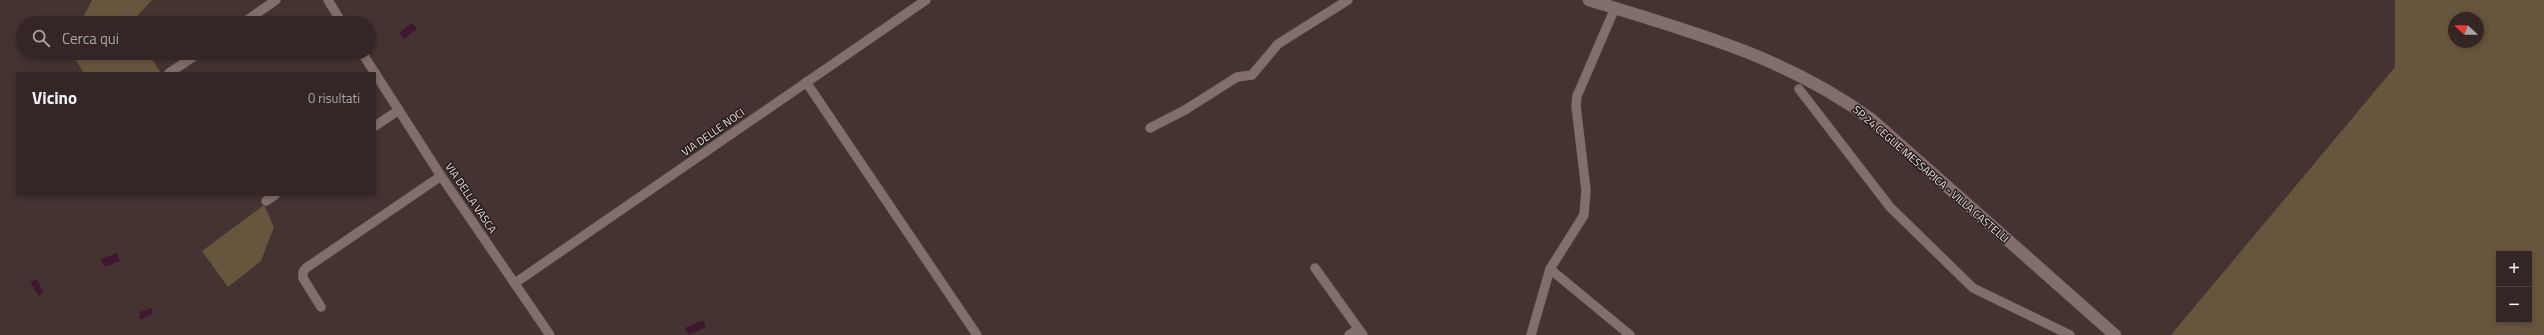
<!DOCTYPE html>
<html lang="it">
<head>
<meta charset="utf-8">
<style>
	body { margin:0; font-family:"Titillium Web",sans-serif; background:#3b2e2c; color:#f1f3f6 }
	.controls { position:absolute; right:12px; bottom:12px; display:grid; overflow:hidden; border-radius:0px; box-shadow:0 2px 6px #0003 }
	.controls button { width:36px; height:36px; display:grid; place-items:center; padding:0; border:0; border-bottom:1px solid #4e4341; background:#332624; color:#f1f3f6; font:20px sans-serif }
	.compass { position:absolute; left:2448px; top:12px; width:36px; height:36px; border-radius:50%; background:#332624; box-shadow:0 2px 6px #0003; rotate:292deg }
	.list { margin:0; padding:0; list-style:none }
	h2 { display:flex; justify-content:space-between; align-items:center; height:52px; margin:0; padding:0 16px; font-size:17px }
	h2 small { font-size:13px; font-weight:400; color:#a9a5a6 }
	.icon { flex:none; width:22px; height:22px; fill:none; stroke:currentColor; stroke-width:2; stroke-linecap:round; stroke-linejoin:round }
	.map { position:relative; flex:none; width:2544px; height:335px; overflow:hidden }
	.search { position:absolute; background:#332624; box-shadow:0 2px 6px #0003; left:16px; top:16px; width:360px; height:44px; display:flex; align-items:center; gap:10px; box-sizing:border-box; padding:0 14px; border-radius:22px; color:#a9a5a6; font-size:15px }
	.panel { position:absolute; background:#332624; box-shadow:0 2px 6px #0003; left:16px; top:72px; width:360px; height:124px; border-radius:0px }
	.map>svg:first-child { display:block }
	.green { fill:#68553d; fill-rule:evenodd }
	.water { fill:#401730 }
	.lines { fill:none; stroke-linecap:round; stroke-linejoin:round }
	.street-casing { stroke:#5f504e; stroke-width:10 }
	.secondary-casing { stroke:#5f504e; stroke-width:13 }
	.street { stroke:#826e6b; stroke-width:9 }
	.secondary { stroke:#826e6b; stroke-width:12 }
	.labels { text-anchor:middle; stroke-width:3; stroke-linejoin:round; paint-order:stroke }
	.street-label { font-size:11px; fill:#e7dbd9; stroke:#251d1b }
</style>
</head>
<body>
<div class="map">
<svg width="2544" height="335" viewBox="0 0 2544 335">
	<rect width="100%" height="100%" fill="#443330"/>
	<g class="green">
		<path d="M92,0H152L131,23H80Z"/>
		<path d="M2395,0H2544V335H2171L2395,67ZM2454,18H2478V42H2454ZM2499,254H2529V320H2499Z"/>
		<path d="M71,53H148L161,73H84Z"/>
		<path d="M264,205L274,227L261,261L228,287L202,251Z"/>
	</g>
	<g class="water">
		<path d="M412,23L417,29L404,39L399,33Z"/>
		<path d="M117,253L120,261L104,267L101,259Z"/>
		<path d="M37,279L43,292L39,296L30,282Z"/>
		<path d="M150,308L153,310L151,315L142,319L139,318L141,310L145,311Z"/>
		<path d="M703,320L706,327L689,335L685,328Z"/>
	</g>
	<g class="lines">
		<g class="street-casing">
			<g id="street">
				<path d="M328,0L342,23"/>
				<path d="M243,23L276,0"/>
				<path d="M362,53L375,73"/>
				<path d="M169,73L199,53"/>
				<path d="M375,73L441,176L550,335"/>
				<path d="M806,82L977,335"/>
				<path d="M1799,89L1890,207L1973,288L2070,335"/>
				<path d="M375,126L399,110"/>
				<path d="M1150,128L1185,110L1237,77L1252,75L1278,44L1348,0"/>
				<path d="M266,201L275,195"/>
				<path d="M1315,268L1363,335"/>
				<path d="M1550,269L1630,335"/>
				<path d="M515,283L926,0"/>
				<path d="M321,307L303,278V272L306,268L441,176"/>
				<path d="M1349,335L1358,329"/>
				<path d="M1531,335L1550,269L1584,215L1586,190L1576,106L1577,96L1615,8"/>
			</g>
		</g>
		<g class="secondary-casing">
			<path id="secondary" d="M1589,0C1692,32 1782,55 1871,119L2115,335"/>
		</g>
		<use href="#street" class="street"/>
		<use href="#secondary" class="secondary"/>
	</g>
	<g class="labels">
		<g class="street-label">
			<text transform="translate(713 132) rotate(-35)" y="4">VIA DELLE NOCI</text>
			<text transform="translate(1931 174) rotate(41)" y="4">SP 24 CEGLIE MESSAPICA - VILLA CASTELLI</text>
			<text transform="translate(471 198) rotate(56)" y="4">VIA DELLA VASCA</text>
		</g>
	</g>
</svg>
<div class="controls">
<button>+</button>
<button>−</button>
</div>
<svg class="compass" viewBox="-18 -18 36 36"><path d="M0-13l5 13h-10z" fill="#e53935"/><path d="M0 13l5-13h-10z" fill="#a9a5a6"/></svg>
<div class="search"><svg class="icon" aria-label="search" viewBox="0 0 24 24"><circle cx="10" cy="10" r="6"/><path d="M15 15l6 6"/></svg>Cerca qui</div>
<section class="panel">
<h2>Vicino<small>0 risultati</small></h2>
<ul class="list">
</ul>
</section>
</div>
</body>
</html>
